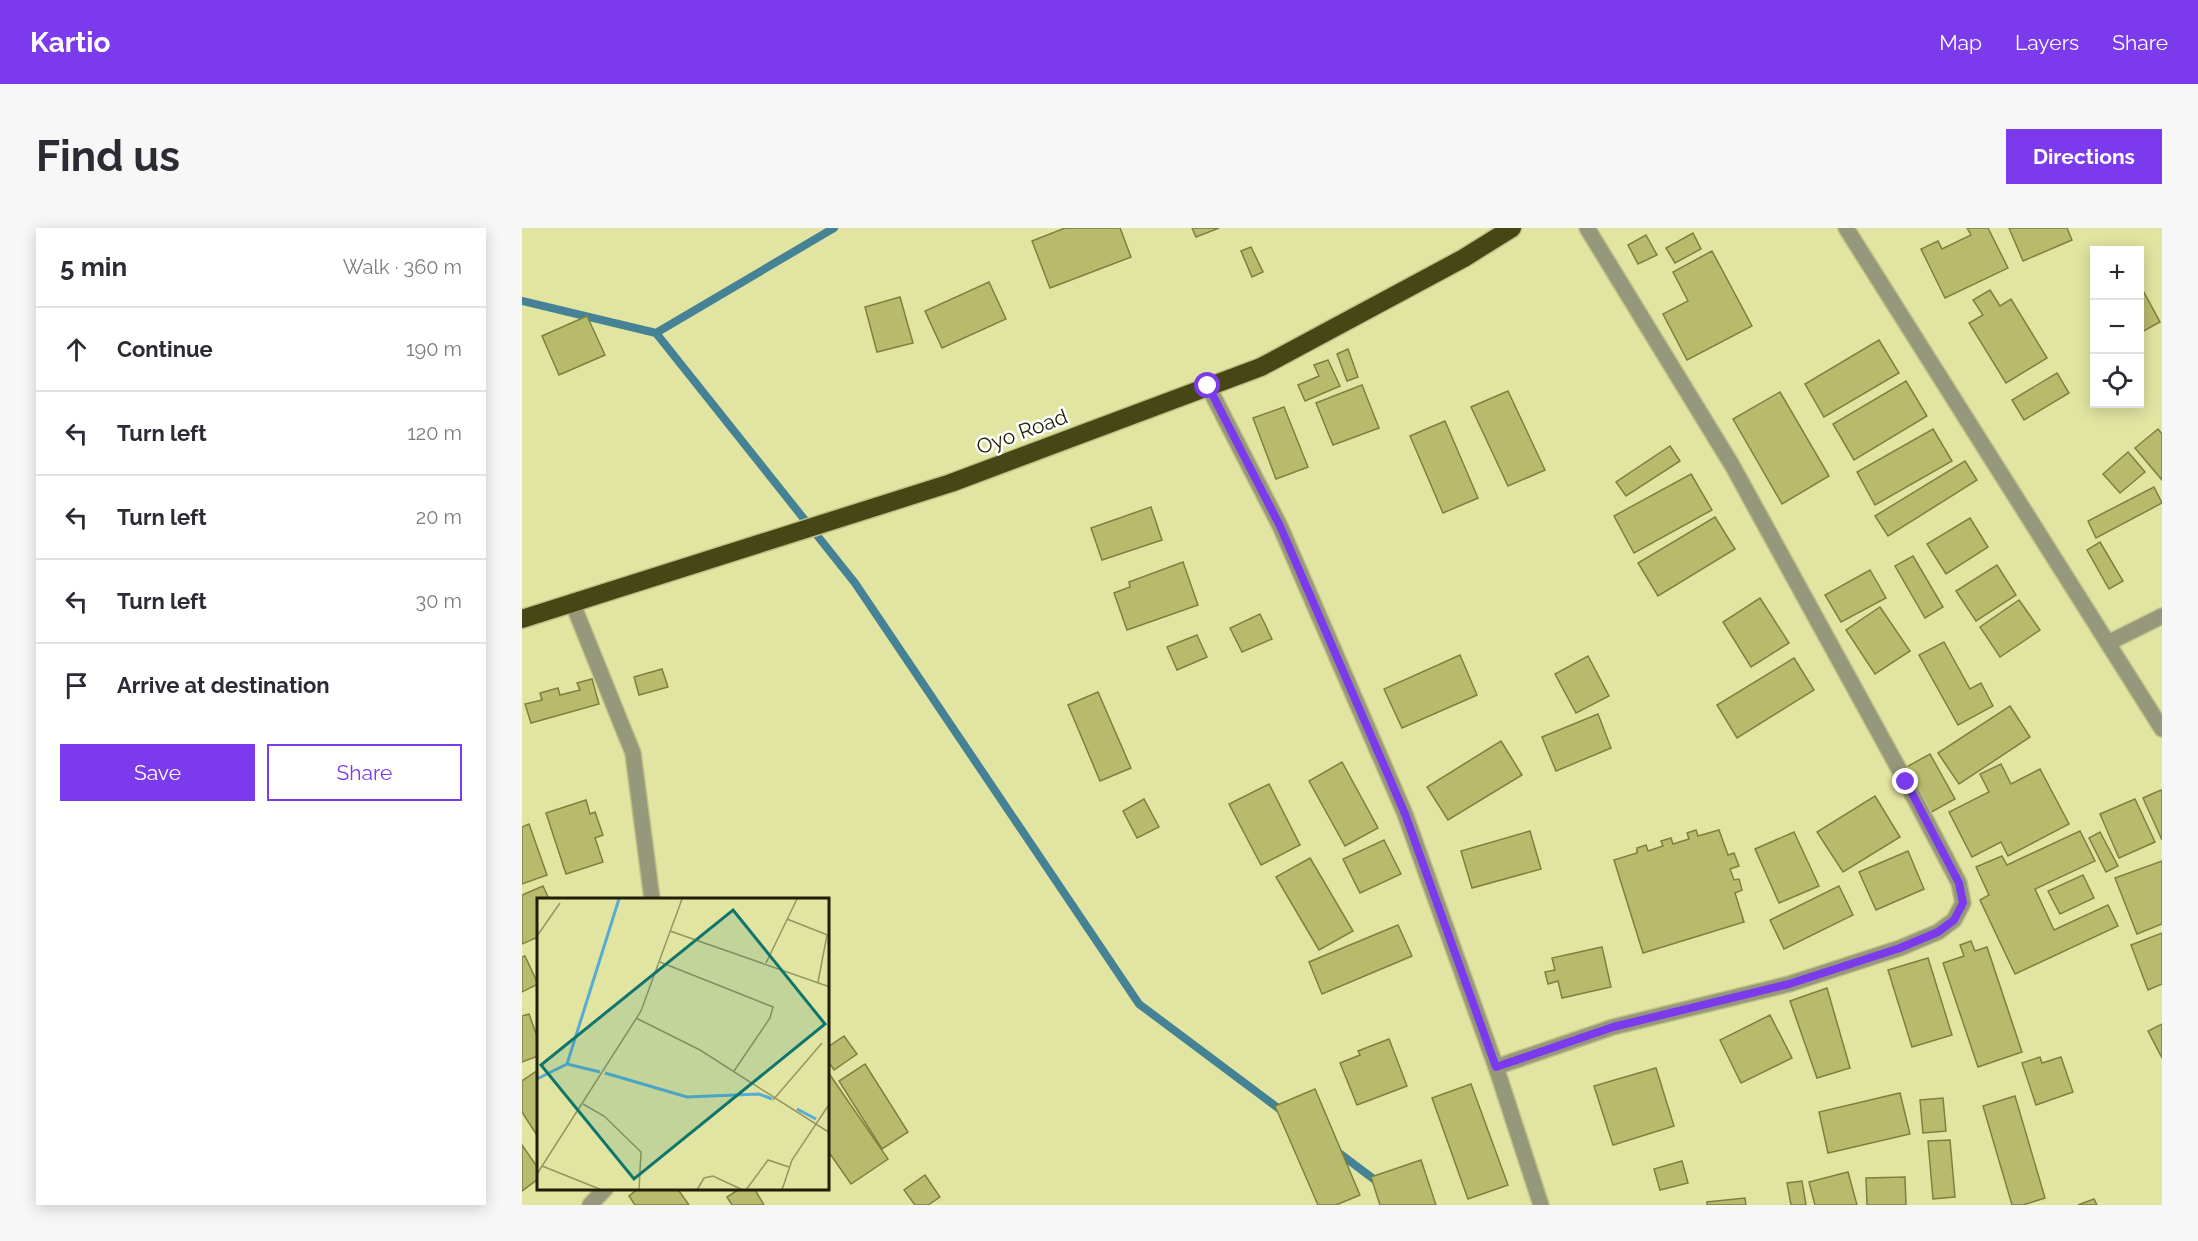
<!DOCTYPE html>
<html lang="en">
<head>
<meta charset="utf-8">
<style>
	body { margin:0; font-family:Raleway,sans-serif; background:#f7f7f7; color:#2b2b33 }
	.controls { position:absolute; right:18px; top:18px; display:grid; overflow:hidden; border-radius:0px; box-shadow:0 3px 15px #0003 }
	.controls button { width:54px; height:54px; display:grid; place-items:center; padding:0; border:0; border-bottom:2px solid #e1e1e2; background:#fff; color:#2b2b33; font:30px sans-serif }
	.stop { position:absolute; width:18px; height:18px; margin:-14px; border:4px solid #7c3aed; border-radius:50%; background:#fff }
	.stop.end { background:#7c3aed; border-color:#fff; box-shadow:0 2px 6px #0008 }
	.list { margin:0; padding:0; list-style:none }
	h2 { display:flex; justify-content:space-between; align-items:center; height:78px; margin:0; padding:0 24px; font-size:26px }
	h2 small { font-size:20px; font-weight:400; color:#7c7c81 }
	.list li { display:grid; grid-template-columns:39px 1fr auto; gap:18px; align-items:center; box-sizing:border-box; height:84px; padding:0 24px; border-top:2px solid #e1e1e2 }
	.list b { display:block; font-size:22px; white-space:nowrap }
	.list em { font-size:20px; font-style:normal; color:#7c7c81 }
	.actions { display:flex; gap:12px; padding:18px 24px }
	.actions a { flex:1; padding:14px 0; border:2px solid #7c3aed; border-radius:0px; text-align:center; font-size:21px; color:#7c3aed }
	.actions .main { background:#7c3aed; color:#fff }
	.icon { flex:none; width:33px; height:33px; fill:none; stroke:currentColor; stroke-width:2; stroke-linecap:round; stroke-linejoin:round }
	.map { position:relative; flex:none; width:1640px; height:977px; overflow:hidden; border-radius:0px }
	header { display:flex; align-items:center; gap:36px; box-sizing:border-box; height:84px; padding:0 30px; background:#7c3aed; color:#fff }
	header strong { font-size:28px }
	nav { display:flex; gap:33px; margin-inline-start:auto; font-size:21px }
	.intro { display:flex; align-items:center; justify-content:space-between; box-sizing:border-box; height:144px; padding:0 36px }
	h1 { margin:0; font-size:42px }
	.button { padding:15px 27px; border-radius:0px; background:#7c3aed; color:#fff; font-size:21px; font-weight:700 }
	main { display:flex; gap:36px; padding:0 36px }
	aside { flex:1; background:#fff; border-radius:0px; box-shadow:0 3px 15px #0003 }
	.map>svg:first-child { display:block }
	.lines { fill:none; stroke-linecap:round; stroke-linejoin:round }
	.stream { stroke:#458296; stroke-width:8 }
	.building { fill:#b9bb6c; stroke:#7f8040; stroke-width:1.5 }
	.minor-casing { stroke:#bfc185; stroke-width:18 }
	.highway-casing { stroke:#bfc185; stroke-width:21 }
	.minor { stroke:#96987c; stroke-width:15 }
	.highway { stroke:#474716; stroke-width:18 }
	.route { stroke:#7c3aed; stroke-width:8 }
	.labels { text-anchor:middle; stroke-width:5; stroke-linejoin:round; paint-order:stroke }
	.street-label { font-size:21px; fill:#1f1f04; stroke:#fff }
	.inset-river { fill:none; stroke:#55add4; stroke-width:3 }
	.inset-road { fill:none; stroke:#949562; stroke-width:1.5 }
	.view { fill:#0f766e; fill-opacity:0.15; stroke:#0f766e; stroke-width:3 }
	.inset-edge { fill:none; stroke:#1f1f04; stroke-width:3 }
</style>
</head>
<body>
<header>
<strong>Kartio</strong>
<nav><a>Map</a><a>Layers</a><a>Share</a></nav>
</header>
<div class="intro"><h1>Find us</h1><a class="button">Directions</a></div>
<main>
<aside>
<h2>5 min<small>Walk · 360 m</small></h2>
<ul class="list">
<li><svg class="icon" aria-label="ahead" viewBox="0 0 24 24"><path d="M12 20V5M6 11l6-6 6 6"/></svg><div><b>Continue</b></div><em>190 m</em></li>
<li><svg class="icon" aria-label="left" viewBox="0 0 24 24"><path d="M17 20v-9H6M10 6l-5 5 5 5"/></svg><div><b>Turn left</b></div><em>120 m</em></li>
<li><svg class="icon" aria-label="left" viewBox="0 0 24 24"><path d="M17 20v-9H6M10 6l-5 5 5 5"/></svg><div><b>Turn left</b></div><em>20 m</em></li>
<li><svg class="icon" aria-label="left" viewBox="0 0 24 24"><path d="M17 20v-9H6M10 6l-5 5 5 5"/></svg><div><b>Turn left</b></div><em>30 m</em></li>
<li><svg class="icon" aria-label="arrive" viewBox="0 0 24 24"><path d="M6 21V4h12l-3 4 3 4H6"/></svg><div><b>Arrive at destination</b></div></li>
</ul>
<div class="actions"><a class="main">Save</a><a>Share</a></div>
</aside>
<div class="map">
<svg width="1640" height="977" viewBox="0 0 1640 977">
	<rect width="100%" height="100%" fill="#e2e4a1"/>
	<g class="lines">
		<g class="stream">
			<path d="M0,73L134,105L312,0"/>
			<path d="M134,105L333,355L617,776L760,883"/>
			<path d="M813,922L857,955"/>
		</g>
	</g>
	<g class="building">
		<path d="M543,0H598L609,29L528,60L510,13Z"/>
		<path d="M670,0H697L674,9Z"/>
		<path d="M1445,0H1466L1486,40L1423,70L1399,21L1416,13L1420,21L1449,7Z"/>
		<path d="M1487,0H1545L1550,12L1501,33Z"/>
		<path d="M1171,5L1179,21L1153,35L1144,20Z"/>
		<path d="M1124,7L1135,27L1116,36L1106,17Z"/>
		<path d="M729,19L741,44L730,49L719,23Z"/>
		<path d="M1190,23L1230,98L1165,132L1141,86L1166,73L1151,44Z"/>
		<path d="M467,54L484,91L420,120L403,83Z"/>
		<path d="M1618,57L1638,94L1618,105Z"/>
		<path d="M1468,62L1478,78L1489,71L1525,130L1484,155L1447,95L1461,87L1451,72Z"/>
		<path d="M378,69L391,115L355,124L343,79Z"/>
		<path d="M65,88L83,127L37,147L20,108Z"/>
		<path d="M1357,112L1377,145L1302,189L1283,156Z"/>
		<path d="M826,121L836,149L825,153L815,126Z"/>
		<path d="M806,132L818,158L783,173L776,157L797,148L792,137Z"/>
		<path d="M1535,145L1547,165L1502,192L1490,172Z"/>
		<path d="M1384,153L1405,188L1332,232L1311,196Z"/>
		<path d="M840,157L857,200L811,217L794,175Z"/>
		<path d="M986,163L1023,242L986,258L949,179Z"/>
		<path d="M1258,164L1307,248L1260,276L1211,191Z"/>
		<path d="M762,179L786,239L754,251L731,190Z"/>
		<path d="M923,193L956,270L921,285L888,208Z"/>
		<path d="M1411,201L1430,233L1353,277L1335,244Z"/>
		<path d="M1636,201L1640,206V252L1613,220Z"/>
		<path d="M1148,218L1158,233L1104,268L1094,254Z"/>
		<path d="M1606,224L1623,244L1598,265L1581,246Z"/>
		<path d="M1443,233L1455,252L1366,308L1353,288Z"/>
		<path d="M1169,246L1190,282L1112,325L1092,288Z"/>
		<path d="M1632,259L1640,275L1574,310L1566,293Z"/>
		<path d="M629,279L640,312L580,332L569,300Z"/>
		<path d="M1193,289L1213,321L1136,368L1116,335Z"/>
		<path d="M1448,290L1466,319L1424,346L1405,316Z"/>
		<path d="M1578,314L1601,353L1587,361L1565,322Z"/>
		<path d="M1391,328L1421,379L1403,390L1373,338Z"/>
		<path d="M661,334L676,377L605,402L592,365L608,359L607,354Z"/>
		<path d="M1475,337L1494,367L1454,393L1434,363Z"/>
		<path d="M1348,342L1364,370L1319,394L1303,367Z"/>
		<path d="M1238,370L1267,415L1229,439L1201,394Z"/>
		<path d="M1497,372L1518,402L1478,429L1458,399Z"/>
		<path d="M1358,379L1388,423L1353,446L1324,402Z"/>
		<path d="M738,386L750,411L720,424L708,400Z"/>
		<path d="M675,407L685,429L655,442L645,419Z"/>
		<path d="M1422,414L1448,461L1459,455L1471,478L1436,497L1397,427Z"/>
		<path d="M938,427L955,467L880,500L862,461Z"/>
		<path d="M1066,428L1087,468L1054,485L1033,446Z"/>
		<path d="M1272,430L1292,462L1215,510L1195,477Z"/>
		<path d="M140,441L146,459L117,467L112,449Z"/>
		<path d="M70,451L77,476L9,495L3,476L20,472L18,465L36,460L38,467L58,462L55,455Z"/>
		<path d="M576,464L609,540L578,553L546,477Z"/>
		<path d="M1488,478L1508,509L1437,556L1416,525Z"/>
		<path d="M1076,486L1089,520L1034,543L1020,509Z"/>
		<path d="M979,513L1000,547L926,592L905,559Z"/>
		<path d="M1408,526L1433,571L1406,586L1381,541Z"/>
		<path d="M820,534L856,600L823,618L787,553Z"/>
		<path d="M1479,536L1489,556L1518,541L1547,596L1486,628L1479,614L1450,629L1427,584L1467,564L1458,546Z"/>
		<path d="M747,556L778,617L739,637L707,576Z"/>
		<path d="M1639,562L1640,564V612L1621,570Z"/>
		<path d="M1353,568L1378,609L1321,644L1295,604Z"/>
		<path d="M622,571L637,599L615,610L601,583Z"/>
		<path d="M1613,571L1633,614L1597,630L1578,586Z"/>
		<path d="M64,572L68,586L73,584L81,607L73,610L81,634L44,646L24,585Z"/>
		<path d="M7,596L25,647L0,656V599Z"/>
		<path d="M1174,602L1176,608L1197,602L1206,627L1212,625L1217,638L1208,641L1212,652L1217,651L1220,662L1213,665L1222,694L1121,725L1092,632L1115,625V620L1124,617L1126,623L1141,618L1139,613L1149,610L1151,616L1167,611L1165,605Z"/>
		<path d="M1008,603L1019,641L950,660L939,623Z"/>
		<path d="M1558,603L1573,633L1513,661L1532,702L1586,677L1596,698L1493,746L1458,672L1467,667L1454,639L1480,628L1485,637Z"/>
		<path d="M1272,604L1297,658L1257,675L1233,621Z"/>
		<path d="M1578,604L1596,638L1584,644L1567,610Z"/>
		<path d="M862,612L879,646L838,665L821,631Z"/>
		<path d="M1386,623L1402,661L1354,682L1337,644Z"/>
		<path d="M788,630L831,703L797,722L754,649Z"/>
		<path d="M1640,633V696L1615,706L1593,650Z"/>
		<path d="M1561,647L1572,670L1538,686L1526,663Z"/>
		<path d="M21,658L27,671H16V709L0,716V667Z"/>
		<path d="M1317,658L1331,687L1262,721L1248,692Z"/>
		<path d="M876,697L890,728L800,766L787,734Z"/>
		<path d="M1640,705V756L1626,762L1609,717Z"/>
		<path d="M1449,713L1453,723L1465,719L1500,824L1456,839L1421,735L1442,728L1438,717Z"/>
		<path d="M1080,719L1089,759L1040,770L1036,753L1026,756L1023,744L1033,742L1030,730Z"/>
		<path d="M3,728L16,756L0,764V729Z"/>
		<path d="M1406,730L1430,807L1390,819L1366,742Z"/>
		<path d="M1305,760L1328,840L1295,850L1268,773Z"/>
		<path d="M7,786L16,811V828L0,834V788Z"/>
		<path d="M1248,787L1270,830L1219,855L1198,812Z"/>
		<path d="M1640,796V830L1626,803Z"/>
		<path d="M322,808L335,826L312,842L306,833V819Z"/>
		<path d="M867,811L885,858L835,877L818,835L838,827L836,823Z"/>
		<path d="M1518,829L1520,835L1539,829L1551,864L1514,877L1500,835Z"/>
		<path d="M343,836L386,904L360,921L317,853Z"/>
		<path d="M1134,840L1152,898L1091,917L1072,858Z"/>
		<path d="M16,842V909L0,884V853Z"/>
		<path d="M306,844L366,931L329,956L306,923Z"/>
		<path d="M949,856L986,957L946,971L910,870Z"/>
		<path d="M793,861L838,967L814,977H796L753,878Z"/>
		<path d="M1378,865L1388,906L1306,925L1297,884Z"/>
		<path d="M1493,868L1523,970L1501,977H1490L1461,878Z"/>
		<path d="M1421,870L1424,903L1401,905L1398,872Z"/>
		<path d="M1428,912L1433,969L1411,971L1406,913Z"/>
		<path d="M0,917L16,940V951L0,963Z"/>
		<path d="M899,932L914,977H858L849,949Z"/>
		<path d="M1160,933L1166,955L1138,962L1132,941Z"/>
		<path d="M1326,944L1335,977H1293L1287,954Z"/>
		<path d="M403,947L418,969L406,977H393L382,962Z"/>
		<path d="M1383,949L1384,977H1345L1344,950Z"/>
		<path d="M1280,953L1284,977H1269L1265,955Z"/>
		<path d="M117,960H155L167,977H113L107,968Z"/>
		<path d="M219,960H232L242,977H210L205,969Z"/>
		<path d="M1223,970L1224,977H1185V974Z"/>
		<path d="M1572,971L1575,977H1556Z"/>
	</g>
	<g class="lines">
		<g class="minor-casing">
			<g id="minor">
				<path d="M1324,0L1640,501"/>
				<path d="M686,158L758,298L883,586L974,839L1019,977"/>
				<path d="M50,374L111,525L130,671"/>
				<path d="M1586,415L1640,388"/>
				<path d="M974,839L1091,799L1267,756L1378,720L1416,704L1432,692L1441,675L1437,655L1384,554L1210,237L1065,0"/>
				<path d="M68,977L84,960"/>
			</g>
		</g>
		<g class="highway-casing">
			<path id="highway" d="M0,391L429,255L739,139L942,30L990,0"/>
		</g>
		<use href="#minor" class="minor"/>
		<use href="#highway" class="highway"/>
	</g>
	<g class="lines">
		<path class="route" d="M686,158L758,298L883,586L974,839L1091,799L1267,756L1378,720L1416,704L1432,692L1441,675L1437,655L1384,554"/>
	</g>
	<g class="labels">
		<g class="street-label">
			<text transform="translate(500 204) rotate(-20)" y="7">Oyo Road</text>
		</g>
	</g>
	<g transform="translate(15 670)">
		<rect width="292" height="292" fill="#e2e4a1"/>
		<path class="inset-river" d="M30,166L63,174M68,175L150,199L222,196L235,201M0,181L30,166L82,1M260,211L279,221"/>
		<path class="inset-road" d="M250,21L293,38M133,33L293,89M0,38L23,5M123,64L236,109L233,120L197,173M229,65L260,1M281,84L290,37M99,120L163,152L293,235M236,202L285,145M46,206L67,218L104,254L102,292M5,268L65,292M0,276L104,113L145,1M160,292L167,280L176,278L206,292M209,292L231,262L252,269M245,292L255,262L293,205"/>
		<path class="view" d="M196,12L288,126L97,281L4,167Z"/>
		<rect width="292" height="292" class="inset-edge"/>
	</g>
</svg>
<div class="controls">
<button>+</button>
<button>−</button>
<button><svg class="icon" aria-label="locate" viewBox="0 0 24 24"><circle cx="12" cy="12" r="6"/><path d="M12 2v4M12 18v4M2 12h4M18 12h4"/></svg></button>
</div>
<div class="stop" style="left:686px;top:158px"></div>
<div class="stop end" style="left:1384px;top:554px"></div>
</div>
</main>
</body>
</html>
